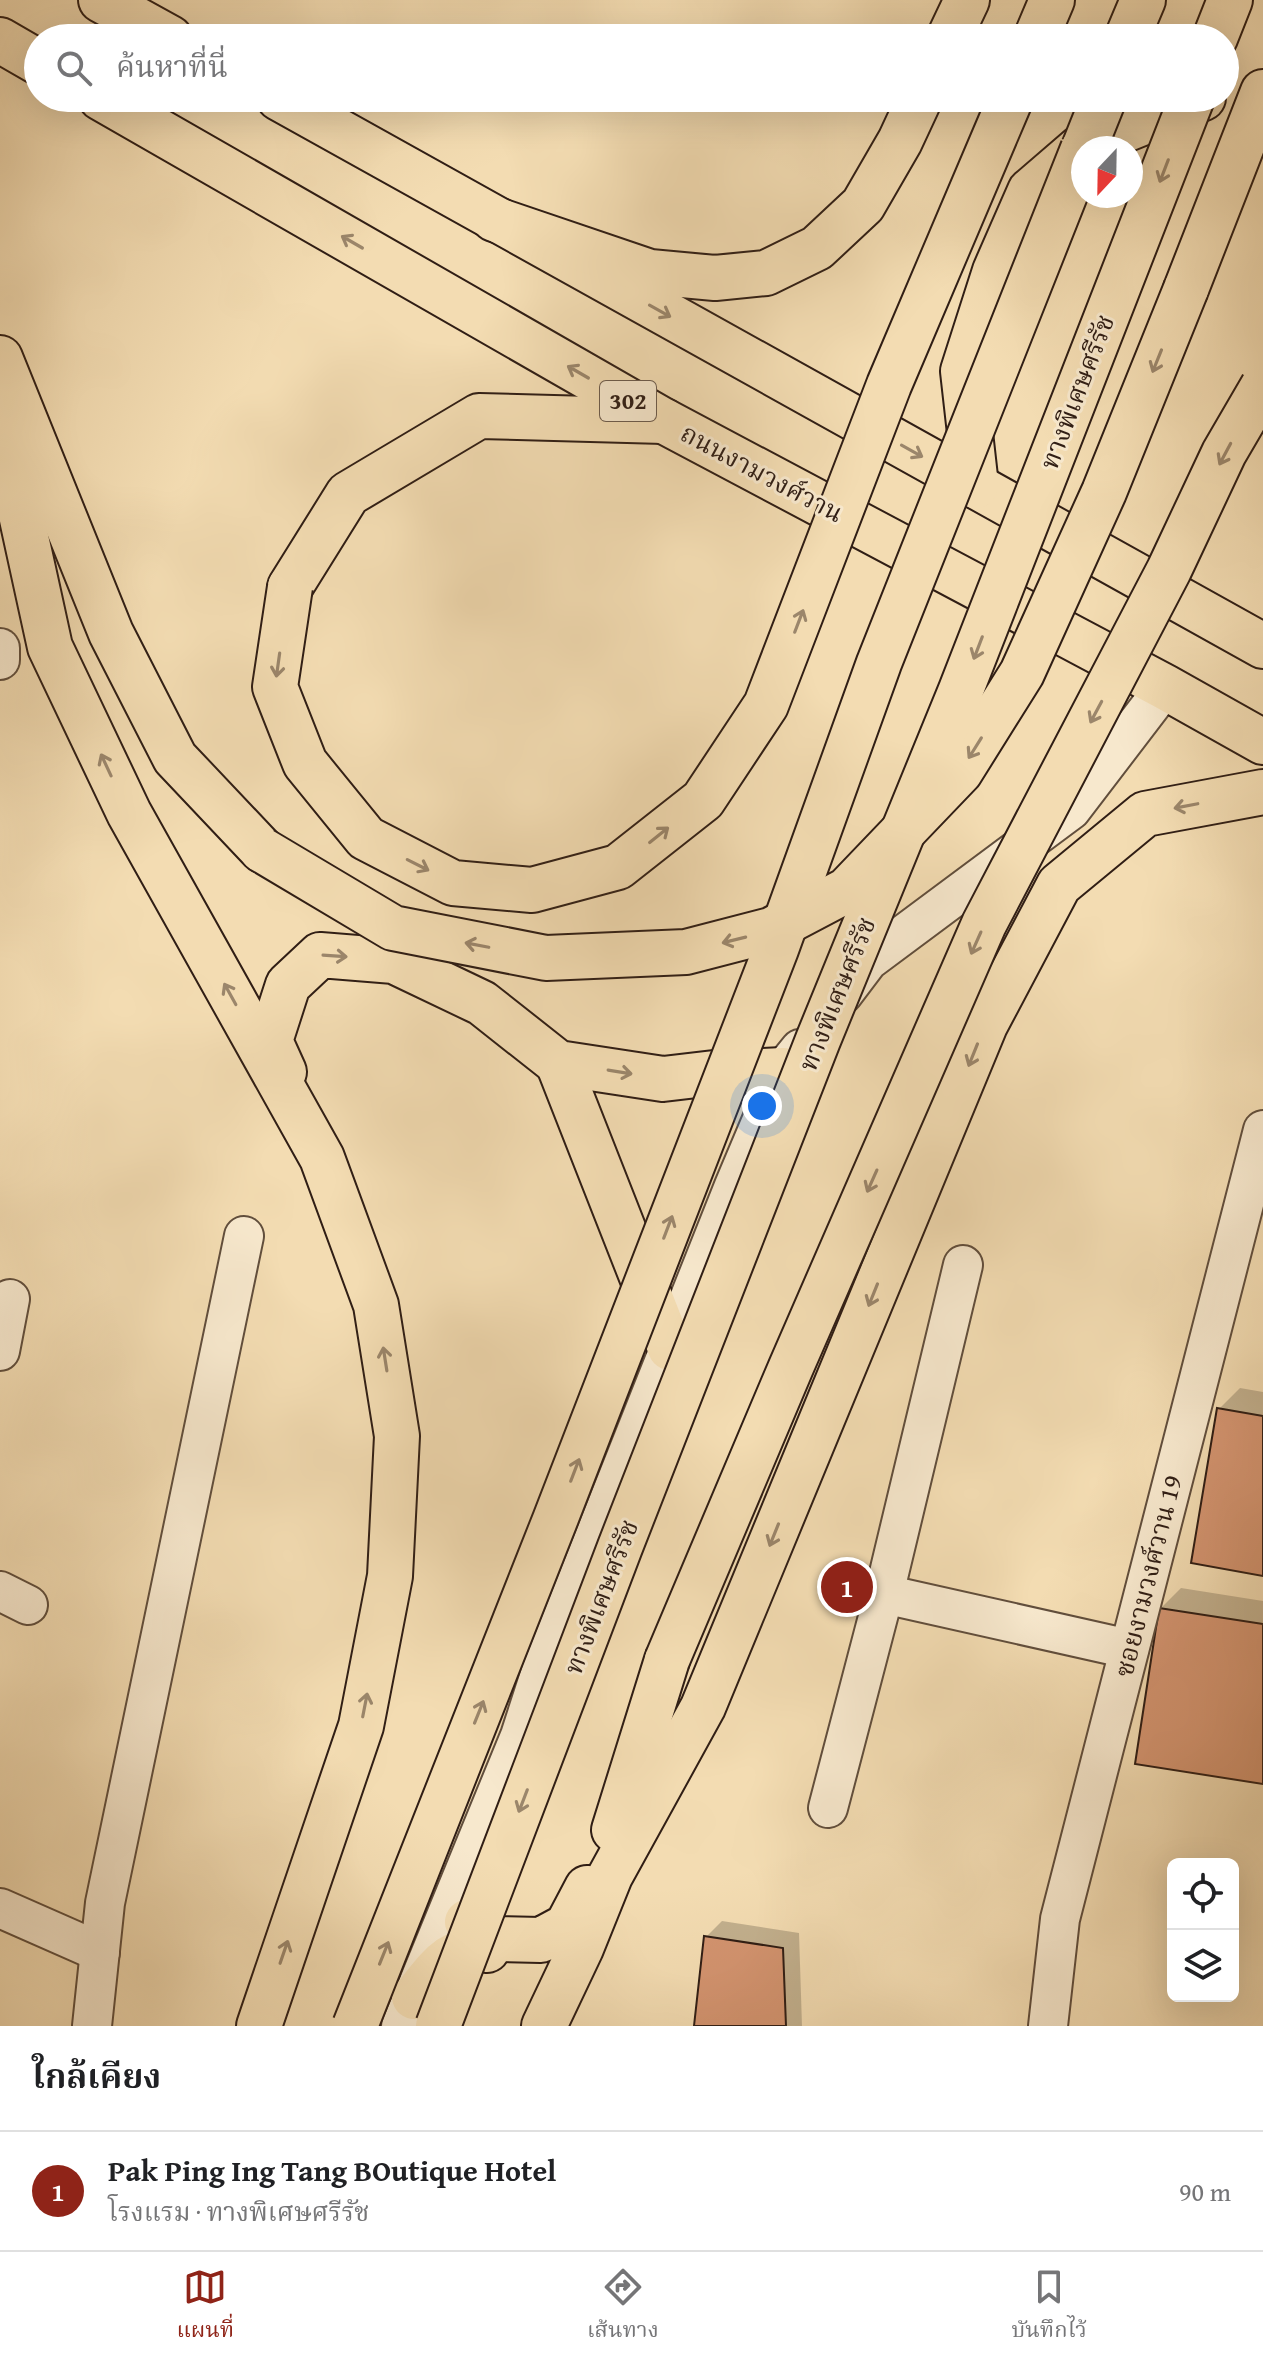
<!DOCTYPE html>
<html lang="th">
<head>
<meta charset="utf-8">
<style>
	body { margin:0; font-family:"Gentium Book Plus","Noto Serif Thai",serif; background:#f2f2f2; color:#202124 }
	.controls { position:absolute; right:24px; bottom:24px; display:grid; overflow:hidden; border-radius:12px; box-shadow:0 8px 32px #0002 }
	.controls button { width:72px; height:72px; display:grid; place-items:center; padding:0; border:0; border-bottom:2px solid #e0e0e0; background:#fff; color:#202124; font:40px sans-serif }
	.compass { position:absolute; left:1071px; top:136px; width:72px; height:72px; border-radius:50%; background:#fff; box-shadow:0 8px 32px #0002; rotate:202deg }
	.you { position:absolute; left:762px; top:1106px; width:28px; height:28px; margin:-20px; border:6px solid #fff; border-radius:50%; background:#1a73e8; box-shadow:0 0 0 12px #1a73e833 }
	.badge { display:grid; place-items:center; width:52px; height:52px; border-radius:50%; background:#8f2418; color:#fff; font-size:26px; font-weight:700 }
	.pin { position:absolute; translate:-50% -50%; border:4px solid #fff; box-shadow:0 2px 8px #0006 }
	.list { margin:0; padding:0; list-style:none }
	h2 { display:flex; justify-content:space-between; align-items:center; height:104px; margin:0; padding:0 32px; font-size:34px }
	h2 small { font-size:26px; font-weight:400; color:#757577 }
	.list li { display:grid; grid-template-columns:52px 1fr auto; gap:24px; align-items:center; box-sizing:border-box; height:120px; padding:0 32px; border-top:2px solid #e0e0e0 }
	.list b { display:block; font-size:30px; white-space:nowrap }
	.list p { margin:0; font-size:26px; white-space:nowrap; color:#757577 }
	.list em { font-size:26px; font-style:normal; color:#757577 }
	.icon { flex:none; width:44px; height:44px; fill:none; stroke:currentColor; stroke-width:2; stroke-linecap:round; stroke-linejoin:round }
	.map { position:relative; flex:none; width:1263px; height:2026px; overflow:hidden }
	.search { position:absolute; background:#fff; box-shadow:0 8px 32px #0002; left:24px; right:24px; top:24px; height:88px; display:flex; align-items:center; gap:20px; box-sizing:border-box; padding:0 28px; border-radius:44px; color:#757577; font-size:30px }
	.sheet { height:224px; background:#fff }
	nav { display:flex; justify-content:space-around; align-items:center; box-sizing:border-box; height:112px; border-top:2px solid #e0e0e0; background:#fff; font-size:22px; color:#757577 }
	nav a { display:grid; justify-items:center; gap:4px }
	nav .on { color:#8f2418 }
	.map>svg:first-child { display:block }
	.shadow { fill:#0003 }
	.building { fill:#d39470; stroke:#301e15; stroke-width:2 }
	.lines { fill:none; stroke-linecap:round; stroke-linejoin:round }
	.minor-casing { stroke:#614e3c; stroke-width:42 }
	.major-casing { stroke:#301e15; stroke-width:48 }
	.highway-casing { stroke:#301e15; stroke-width:48 }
	.minor { stroke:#f7e8cd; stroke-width:38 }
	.major { stroke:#f3dcb2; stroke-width:44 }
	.highway { stroke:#f3dcb2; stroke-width:44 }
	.highway-bridge-casing { stroke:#301e15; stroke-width:48; stroke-linecap:butt }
	.highway-bridge { stroke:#f3dcb2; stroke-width:44 }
	.oneway { stroke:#9b866b }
	.labels { text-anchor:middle; stroke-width:6; stroke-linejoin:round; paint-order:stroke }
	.shield { fill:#f7e8cd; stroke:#6c5b4c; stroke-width:2 }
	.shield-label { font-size:24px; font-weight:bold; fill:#301e15 }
	.street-label { font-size:26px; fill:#301e15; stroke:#f7e8cd }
</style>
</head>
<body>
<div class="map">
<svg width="1263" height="2026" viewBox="0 0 1263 2026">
	<rect width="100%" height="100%" fill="#f3dcb2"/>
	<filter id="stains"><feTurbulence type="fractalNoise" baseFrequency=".0025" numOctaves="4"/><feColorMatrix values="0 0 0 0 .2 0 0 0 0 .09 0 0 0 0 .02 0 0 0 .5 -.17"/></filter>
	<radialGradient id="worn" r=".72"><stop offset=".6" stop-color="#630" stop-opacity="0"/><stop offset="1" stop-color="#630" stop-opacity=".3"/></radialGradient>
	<g class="shadow">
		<path d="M1240,1388L1263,1392V1574L1219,1409Z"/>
		<path d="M1181,1588L1263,1601V1782L1160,1609Z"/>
		<path d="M722,1921L799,1933L802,2026H697L706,1937Z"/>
	</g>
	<g class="building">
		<path d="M1217,1408L1263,1416V1576L1191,1563Z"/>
		<path d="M1159,1608L1263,1624V1784L1135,1764Z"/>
		<path d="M704,1936L783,1948L786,2026H694Z"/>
	</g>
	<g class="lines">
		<g class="minor-casing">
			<g id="minor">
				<path d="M0,648V660"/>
				<path d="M843,994L868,961L1071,810L1165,687"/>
				<path d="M0,1351L10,1299"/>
				<path d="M0,1591L28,1605"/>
				<path d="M884,1594L1129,1649"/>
				<path d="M828,1808L884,1594L963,1265"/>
				<path d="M0,1908L100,1952"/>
				<path d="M92,2026L105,1903L244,1236"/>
				<path d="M401,2026L520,1736L541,1671L734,1186L783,1070L800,1049"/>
				<path d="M1048,2026L1060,1919L1263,1130"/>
			</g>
		</g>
		<g class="major-casing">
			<g id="major">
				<path d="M101,0L170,38"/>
				<path d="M0,40L38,62"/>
				<path d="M101,98L664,421L1165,687L1263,742"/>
				<path d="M279,98L1263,646"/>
			</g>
		</g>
		<g class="highway-casing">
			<g id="highway">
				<path d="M949,38L967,0"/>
				<path d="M1036,38L1052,0"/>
				<path d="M1127,38L1143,0"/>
				<path d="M1215,38L1230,0"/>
				<path d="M494,219L650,272L715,278L766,273L817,248L863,205L900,141L920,98"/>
				<path d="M1186,289L1263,92"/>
				<path d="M0,358L111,633L175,758L262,850"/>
				<path d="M0,418L50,647L129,813L322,1158L376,1305L397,1436L390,1576L361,1726L259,2026"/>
				<path d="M976,486L963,371L995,271L1030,191L1080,148L1203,98"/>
				<path d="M290,587L348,494L479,416L664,421"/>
				<path d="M558,1063L670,1348"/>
				<path d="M284,1072L270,1041L288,985L320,955L394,961L482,1003L558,1063L663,1079L714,1073L783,1070"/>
				<path d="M614,1830L667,1660"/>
				<path d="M467,1922L494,1939L541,1940L567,1926L587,1888"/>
				<path d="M414,1997C436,1971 449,1945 487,1950"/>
				<path d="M544,2026L581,1948L610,1876L703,1707L985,1025L1059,885L1145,814L1263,792"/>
			</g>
		</g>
		<use href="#minor" class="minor"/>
		<use href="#major" class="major"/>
		<use href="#highway" class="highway"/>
		<g class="highway-bridge-casing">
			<g id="highway-bridge">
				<path d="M1084,148L1104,98"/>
				<path d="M290,587L275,687L305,763L366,838L453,883L532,890L618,867L703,800L766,705L889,385L1011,98"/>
				<path d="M262,850L393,928L546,958L686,952L771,930L847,890L960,772L1022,673L1104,492L1186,289"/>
				<path d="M667,1660L791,1367L984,924L1169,570L1224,453L1263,386"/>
				<path d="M355,2026L555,1520L776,949L879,663L1083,149"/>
				<path d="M438,2026L620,1547L818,1040L961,690L1192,98"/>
			</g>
		</g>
		<use href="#highway-bridge" class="highway-bridge"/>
	</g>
	<defs><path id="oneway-shaft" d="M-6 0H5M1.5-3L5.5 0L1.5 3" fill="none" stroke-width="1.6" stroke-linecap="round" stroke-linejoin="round" transform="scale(2)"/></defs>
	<g class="oneway">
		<use href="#oneway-shaft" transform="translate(1164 171) rotate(111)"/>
		<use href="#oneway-shaft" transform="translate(352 242) rotate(-150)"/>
		<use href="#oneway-shaft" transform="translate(660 311) rotate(29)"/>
		<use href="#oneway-shaft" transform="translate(1157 361) rotate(112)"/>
		<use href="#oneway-shaft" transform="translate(578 372) rotate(-150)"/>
		<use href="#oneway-shaft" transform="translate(912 451) rotate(29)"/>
		<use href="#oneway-shaft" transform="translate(1225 454) rotate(118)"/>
		<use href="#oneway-shaft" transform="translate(799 621) rotate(-69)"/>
		<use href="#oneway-shaft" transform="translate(978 648) rotate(111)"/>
		<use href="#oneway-shaft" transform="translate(278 665) rotate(98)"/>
		<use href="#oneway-shaft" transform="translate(1096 712) rotate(118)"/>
		<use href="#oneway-shaft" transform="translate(975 748) rotate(122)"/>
		<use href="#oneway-shaft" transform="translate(106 765) rotate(-115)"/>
		<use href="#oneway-shaft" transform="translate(1186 806) rotate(169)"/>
		<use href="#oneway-shaft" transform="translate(659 835) rotate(-39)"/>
		<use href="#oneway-shaft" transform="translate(418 865) rotate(27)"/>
		<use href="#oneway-shaft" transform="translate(734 940) rotate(166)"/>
		<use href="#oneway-shaft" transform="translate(976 943) rotate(114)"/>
		<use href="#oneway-shaft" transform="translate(477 945) rotate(-169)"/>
		<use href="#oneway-shaft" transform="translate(335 956) rotate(4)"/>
		<use href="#oneway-shaft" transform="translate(230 994) rotate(-119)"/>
		<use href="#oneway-shaft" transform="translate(973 1055) rotate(112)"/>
		<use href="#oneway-shaft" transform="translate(620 1072) rotate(9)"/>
		<use href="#oneway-shaft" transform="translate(872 1181) rotate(114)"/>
		<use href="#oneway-shaft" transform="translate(668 1227) rotate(-69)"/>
		<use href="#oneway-shaft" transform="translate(873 1295) rotate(112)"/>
		<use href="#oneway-shaft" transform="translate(385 1359) rotate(-99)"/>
		<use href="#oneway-shaft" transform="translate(575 1470) rotate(-69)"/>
		<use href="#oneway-shaft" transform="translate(774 1535) rotate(112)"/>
		<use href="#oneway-shaft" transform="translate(365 1705) rotate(-79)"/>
		<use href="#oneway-shaft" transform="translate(479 1712) rotate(-68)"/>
		<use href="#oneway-shaft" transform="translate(523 1801) rotate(111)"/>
		<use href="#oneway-shaft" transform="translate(284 1952) rotate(-71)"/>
		<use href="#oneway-shaft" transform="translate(384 1953) rotate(-68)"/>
	</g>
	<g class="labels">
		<rect class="shield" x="600" y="381" width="56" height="40" rx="6"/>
		<g class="shield-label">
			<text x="628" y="409">302</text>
		</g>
		<g class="street-label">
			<text transform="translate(1077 392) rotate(-69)" y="9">ทางพิเศษศรีรัช</text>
			<text transform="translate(762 473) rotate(28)" y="9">ถนนงามวงศ์วาน</text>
			<text transform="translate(837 994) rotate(-68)" y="9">ทางพิเศษศรีรัช</text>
			<text transform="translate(1148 1576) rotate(-76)" y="9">ซอยงามวงศ์วาน 19</text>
			<text transform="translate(601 1597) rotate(-69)" y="9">ทางพิเศษศรีรัช</text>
		</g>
	</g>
	<rect width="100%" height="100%" filter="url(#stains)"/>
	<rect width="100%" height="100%" fill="url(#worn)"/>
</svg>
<div class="controls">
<button><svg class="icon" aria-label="locate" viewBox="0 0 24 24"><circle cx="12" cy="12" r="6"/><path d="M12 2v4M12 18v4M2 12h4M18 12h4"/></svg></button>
<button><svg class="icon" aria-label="layers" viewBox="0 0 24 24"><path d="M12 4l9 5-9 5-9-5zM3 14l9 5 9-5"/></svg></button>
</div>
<svg class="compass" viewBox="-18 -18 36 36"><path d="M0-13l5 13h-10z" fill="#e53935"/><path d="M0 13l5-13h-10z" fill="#757577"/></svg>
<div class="you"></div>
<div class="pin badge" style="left:847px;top:1587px">1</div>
<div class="search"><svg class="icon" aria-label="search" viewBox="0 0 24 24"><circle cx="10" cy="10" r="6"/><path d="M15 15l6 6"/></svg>ค้นหาที่นี่</div>
</div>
<section class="sheet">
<h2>ใกล้เคียง<small></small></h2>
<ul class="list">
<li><span class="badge">1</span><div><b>Pak Ping Ing Tang BOutique Hotel</b><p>โรงแรม · ทางพิเศษศรีรัช</p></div><em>90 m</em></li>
</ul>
</section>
<nav>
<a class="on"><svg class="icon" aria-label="map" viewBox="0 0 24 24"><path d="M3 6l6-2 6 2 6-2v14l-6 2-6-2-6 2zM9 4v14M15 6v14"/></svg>แผนที่</a>
<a><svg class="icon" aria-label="directions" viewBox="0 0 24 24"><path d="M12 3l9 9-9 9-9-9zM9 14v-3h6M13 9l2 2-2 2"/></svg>เส้นทาง</a>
<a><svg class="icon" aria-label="saved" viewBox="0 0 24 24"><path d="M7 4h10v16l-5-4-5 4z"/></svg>บันทึกไว้</a>
</nav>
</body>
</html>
